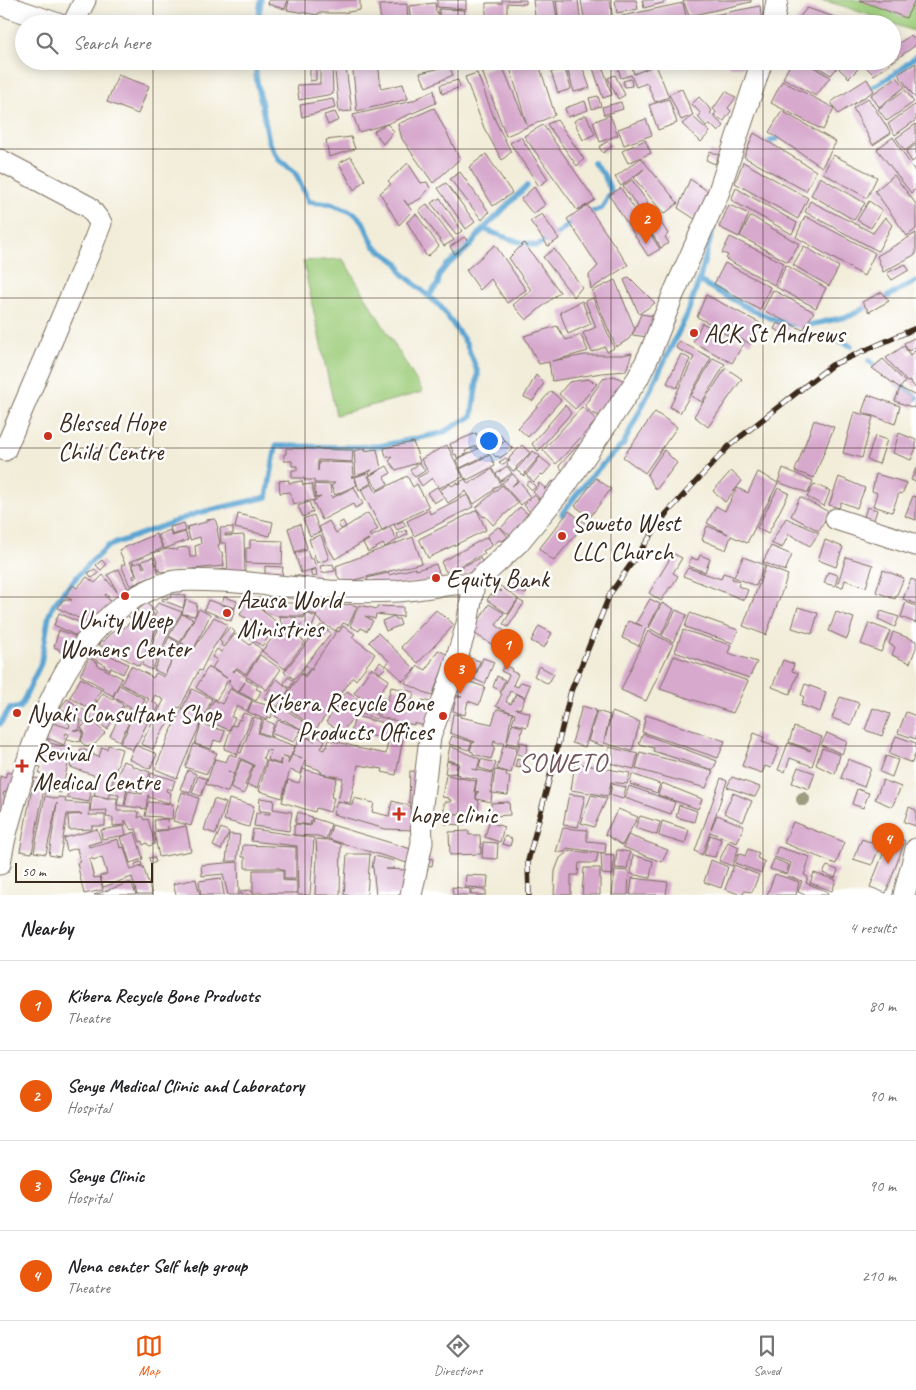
<!DOCTYPE html>
<html lang="en">
<head>
<meta charset="utf-8">
<style>
	body { margin:0; font-family:Caveat,sans-serif; background:#f2f2f2; color:#202124 }
	.scale { position:absolute; left:15px; bottom:12px; width:138px; box-sizing:border-box; padding-left:5px; border:2px solid #3b2a1e; border-top:0; font-size:14px; line-height:18px; white-space:nowrap; color:#3b2a1e; -webkit-text-stroke:4px #fff; paint-order:stroke }
	.you { position:absolute; left:488px; top:440px; width:18px; height:18px; margin:-12px; border:4px solid #fff; border-radius:50%; background:#1a73e8; box-shadow:0 0 0 8px #1a73e833 }
	.badge { display:grid; place-items:center; width:32px; height:32px; border-radius:50%; background:#ea580c; color:#fff; font-size:16px; font-weight:700 }
	.pin { position:absolute; translate:-50% -41px; filter:drop-shadow(0 1px 2px #0008) }
	.pin::after { content:''; position:absolute; top:26px; width:18px; height:15px; background:inherit; clip-path:polygon(0 0,100% 0,50% 100%) }
	.list { margin:0; padding:0; list-style:none }
	h2 { display:flex; justify-content:space-between; align-items:center; height:65px; margin:0; padding:0 20px; font-size:21px }
	h2 small { font-size:16px; font-weight:400; color:#757577 }
	.list li { display:grid; grid-template-columns:32px 1fr auto; gap:15px; align-items:center; box-sizing:border-box; height:90px; padding:0 20px; border-top:1px solid #e0e0e0 }
	.list b { display:block; font-size:19px; white-space:nowrap }
	.list p { margin:0; font-size:16px; white-space:nowrap; color:#757577 }
	.list em { font-size:16px; font-style:normal; color:#757577 }
	.icon { flex:none; width:28px; height:28px; fill:none; stroke:currentColor; stroke-width:2; stroke-linecap:round; stroke-linejoin:round }
	.map { position:relative; flex:none; width:916px; height:895px; overflow:hidden }
	.search { position:absolute; background:#fff; box-shadow:0 2px 12px #0003; left:15px; right:15px; top:15px; height:55px; display:flex; align-items:center; gap:12px; box-sizing:border-box; padding:0 18px; border-radius:28px; color:#757577; font-size:19px }
	.sheet { height:425px; background:#fff }
	nav { display:flex; justify-content:space-around; align-items:center; box-sizing:border-box; height:70px; border-top:1px solid #e0e0e0; background:#fff; font-size:14px; color:#757577 }
	nav a { display:grid; justify-items:center; gap:2px }
	nav .on { color:#ea580c }
	.map>svg:first-child { display:block }
	.green { fill:#9ecd7b; stroke:#6c7c4c }
	.lines { fill:none; stroke-linecap:round; stroke-linejoin:round }
	.stream { stroke:#5aa4d2; stroke-width:5.5 }
	.building { fill:#d7a9cd }
	.minor-casing { stroke:#7b6e5f; stroke-width:23 }
	.minor { stroke:#fff; stroke-width:21 }
	.rail-casing { stroke:#3b2a1e; stroke-width:5.5 }
	.rail { stroke:#fff; stroke-width:4; stroke-dasharray:11; stroke-linecap:butt }
	.tree { fill:#9e9d82 }
	.grid { fill:none; stroke:#3b2a1e; stroke-width:1; stroke-opacity:0.55 }
	.poi-dot { fill:#c8321e; stroke:#fff; stroke-width:2 }
	.labels { text-anchor:middle; stroke-width:5; stroke-linejoin:round; paint-order:stroke }
	.poi-label { font-size:25px; fill:#3b2a1e; stroke:#fff; text-anchor:start }
	.neighbourhood-label { font-size:26px; letter-spacing:1px; fill:#72565b; stroke:#fff }
</style>
</head>
<body>
<div class="map">
<svg width="916" height="895" viewBox="0 0 916 895">
	<rect width="100%" height="100%" fill="#fff"/>
	<filter id="ink" filterUnits="userSpaceOnUse"><feTurbulence type="fractalNoise" baseFrequency=".02" numOctaves="2"/><feDisplacementMap in="SourceGraphic" scale="10" xChannelSelector="R" yChannelSelector="G"/><feConvolveMatrix kernelMatrix="1 2 1 2 8 2 1 2 1" color-interpolation-filters="sRGB"/></filter>
	<filter id="wash" filterUnits="userSpaceOnUse"><feTurbulence type="fractalNoise" baseFrequency=".0096" numOctaves="4" result="noise"/><feDisplacementMap in="SourceGraphic" scale="20" xChannelSelector="R" yChannelSelector="G"/><feGaussianBlur stdDeviation="1.12" result="paint"/><feColorMatrix in="noise" values="0 0 0 0 0 0 0 0 0 0 0 0 0 0 0 0 0 1.4 0 .05"/><feComposite in="paint" operator="in"/></filter>
	<g filter="url(#wash)">
		<rect width="100%" height="100%" fill="#f2edd9"/>
		<g class="green">
			<path d="M821,0H916V32L843,6Z"/>
			<path d="M343,259L423,392L336,415L303,261Z"/>
		</g>
		<g class="lines">
			<g class="stream">
				<path d="M258,24L261,0"/>
				<path d="M867,91L899,71L916,56"/>
				<path d="M763,145L784,135"/>
				<path d="M585,214L602,208L611,191L604,175L593,162"/>
				<path d="M483,229C499,216 511,200 527,186"/>
				<path d="M699,281L752,310L778,321L805,326L850,316L872,304"/>
				<path d="M429,296L438,284L439,275L447,265L459,256L471,245L483,229L513,240L536,246L560,232L574,219"/>
				<path d="M881,300L916,281"/>
				<path d="M829,336L851,346"/>
				<path d="M869,361L881,370"/>
				<path d="M896,382L916,398"/>
				<path d="M562,514C580,489 599,465 623,445L686,317L699,281L713,229"/>
				<path d="M0,724L10,708H20L41,663L49,615L53,606L63,592L89,564L108,546L198,513L267,497L276,446L350,447L380,446L442,433L472,416L478,373L466,343L441,307L402,273L398,263L374,246L363,222L354,213L331,204L309,202L295,172L279,160L269,142L256,76V61"/>
			</g>
		</g>
		<g id="blocks">
			<g class="building">
				<path d="M269,0H288L285,9L268,4Z"/>
				<path d="M289,0H360V10L342,13H318V15L287,10Z"/>
				<path d="M437,0H466V9L437,7Z"/>
				<path d="M502,0H526V4L507,3V18L486,17V3H502Z"/>
				<path d="M533,0H554L558,24H536Z"/>
				<path d="M556,0H578L581,24H559Z"/>
				<path d="M581,0H610L613,19L600,22L601,24H585Z"/>
				<path d="M615,0H636L638,9L617,13Z"/>
				<path d="M642,0H665L666,2L644,8Z"/>
				<path d="M683,0H751V2L689,16Z"/>
				<path d="M859,0H915L906,18Z"/>
				<path d="M435,3L436,12H438V23L411,24L409,6Z"/>
				<path d="M683,3L688,24H675L673,19L643,24H619L617,17Z"/>
				<path d="M407,4L408,24H381L379,5Z"/>
				<path d="M760,6L762,24H695L693,19Z"/>
				<path d="M807,8L853,23V24H794Z"/>
				<path d="M439,9L465,10L463,24H439Z"/>
				<path d="M616,19L617,24H601V23Z"/>
				<path d="M911,35L916,41V45L874,75L865,66L872,61H892V48Z"/>
				<path d="M310,61H316V80L310,81Z"/>
				<path d="M320,61H332L333,94L299,100L297,85L320,84Z"/>
				<path d="M334,61H345L352,111L339,112Z"/>
				<path d="M352,61H378L381,89L403,84L408,99L357,111Z"/>
				<path d="M508,61H538L555,115L506,136L482,71L501,63L527,125Z"/>
				<path d="M591,61H599L601,64L593,67Z"/>
				<path d="M616,61H630L634,74L656,65L669,97L655,102L647,83L636,87L631,75L621,78Z"/>
				<path d="M728,61H755L756,66L729,67Z"/>
				<path d="M792,61H803L830,77L816,96L783,78Z"/>
				<path d="M808,61H843L831,75Z"/>
				<path d="M846,61H866L849,78L839,69Z"/>
				<path d="M581,63L590,88L574,92L566,65Z"/>
				<path d="M916,63V99L898,74Z"/>
				<path d="M602,65L612,95L603,98L593,68Z"/>
				<path d="M449,66L453,75L426,87L420,73Z"/>
				<path d="M565,68L571,89L558,93L551,72Z"/>
				<path d="M477,73L495,120L511,152L502,160L484,128L465,77Z"/>
				<path d="M118,75L149,86L138,114L107,102Z"/>
				<path d="M615,75L625,95L618,99L608,78Z"/>
				<path d="M897,77L905,87L879,107L871,95Z"/>
				<path d="M631,79L632,86L625,87L623,81Z"/>
				<path d="M867,79L874,91L838,114L831,102Z"/>
				<path d="M458,80L460,87L442,94L440,85Z"/>
				<path d="M782,81L834,108L823,130L771,103Z"/>
				<path d="M682,89L693,115L681,120L669,94Z"/>
				<path d="M434,90L436,103L387,124L359,132L353,115L412,101Z"/>
				<path d="M905,90L914,102L887,121L878,109Z"/>
				<path d="M726,91L736,98L728,108L731,111L724,121L714,115L716,112L713,109Z"/>
				<path d="M598,96L601,106L592,109L589,98Z"/>
				<path d="M699,97L712,111L710,113L724,126L718,132L710,124L706,126L698,117L701,114L692,104Z"/>
				<path d="M868,98L891,133L873,145L853,108Z"/>
				<path d="M333,99L335,108L302,117L300,105Z"/>
				<path d="M669,99L677,123L658,130L649,105Z"/>
				<path d="M585,101L588,110L568,117L565,108Z"/>
				<path d="M621,102L623,109L604,115L602,107Z"/>
				<path d="M916,104V120L895,135L888,124Z"/>
				<path d="M434,108L460,159L433,183L402,139L398,124Z"/>
				<path d="M782,111L836,142L822,167L769,132Z"/>
				<path d="M335,112L339,120L328,125L324,115Z"/>
				<path d="M586,115L595,134L583,140L574,121Z"/>
				<path d="M610,115L618,135L600,142L593,122Z"/>
				<path d="M692,116L710,132L701,142L682,124Z"/>
				<path d="M646,119L652,135L624,145L618,129Z"/>
				<path d="M557,120L584,159L577,166L547,124Z"/>
				<path d="M387,124L394,131L383,144L374,131Z"/>
				<path d="M916,124V142L905,151L896,138Z"/>
				<path d="M543,125L595,200L587,205L628,265L591,289L589,275L598,266L567,219L587,205L577,210L524,136Z"/>
				<path d="M754,133L816,171L806,191L744,157Z"/>
				<path d="M351,137L355,149L329,157L326,140Z"/>
				<path d="M521,137L548,179L539,186L510,143Z"/>
				<path d="M893,137L916,173V189L911,193L877,149Z"/>
				<path d="M645,140L651,153L628,163L622,151Z"/>
				<path d="M608,141L612,146L603,153L599,147Z"/>
				<path d="M916,144V159L912,162L906,152Z"/>
				<path d="M710,151L719,155L715,164L706,160Z"/>
				<path d="M486,154L512,193L493,206L469,167Z"/>
				<path d="M833,155L877,177L867,198L823,173Z"/>
				<path d="M351,157L365,180L354,190L339,163Z"/>
				<path d="M641,158L678,203L664,214L634,178L644,169L621,186L615,177Z"/>
				<path d="M743,162L808,198L798,219L735,183Z"/>
				<path d="M408,163L421,183L427,182L430,188L420,199L408,205L404,200L412,211L399,225L380,193L391,184L388,181Z"/>
				<path d="M460,172L489,212L482,220L450,179Z"/>
				<path d="M894,175L916,204V229L907,236L875,191Z"/>
				<path d="M820,177L865,203L854,220L811,195Z"/>
				<path d="M690,179L709,192L698,221L678,208Z"/>
				<path d="M632,180L648,203L640,210L623,186Z"/>
				<path d="M446,183L475,222L466,229L438,188Z"/>
				<path d="M534,187L545,205L533,214L521,199Z"/>
				<path d="M621,188L660,249L648,256L609,195Z"/>
				<path d="M736,188L797,223L792,234L731,200Z"/>
				<path d="M440,198L462,231L456,235L431,203Z"/>
				<path d="M810,201L873,233L885,217L892,225L878,251L805,212Z"/>
				<path d="M869,201L882,210L871,228L857,220Z"/>
				<path d="M427,204L454,240L444,246L419,210Z"/>
				<path d="M729,205L749,214L739,237L719,227Z"/>
				<path d="M652,208L668,234L665,237L669,243L661,248L640,215Z"/>
				<path d="M416,214L439,246L427,257L407,222Z"/>
				<path d="M542,214L559,239L548,246L530,221Z"/>
				<path d="M751,216L799,244L788,262L740,236Z"/>
				<path d="M805,216L875,253L864,276L796,237Z"/>
				<path d="M916,233V254L883,272L877,256Z"/>
				<path d="M464,237L469,242L455,254L450,247Z"/>
				<path d="M730,237L784,263L774,285L726,259L728,255L722,253Z"/>
				<path d="M524,243L560,292L526,320L513,305L531,290L509,258Z"/>
				<path d="M495,245L526,290L507,303L491,279L480,290L466,270Z"/>
				<path d="M804,246L839,267L829,286L793,265Z"/>
				<path d="M554,249L582,287L574,297L543,257Z"/>
				<path d="M725,263L770,287L760,310L714,284Z"/>
				<path d="M905,264L909,270L892,280L887,273Z"/>
				<path d="M786,265L826,288L816,308L776,287Z"/>
				<path d="M629,277L655,303L639,314L624,280Z"/>
				<path d="M615,280L635,329L641,314L659,317L656,338L632,335L635,329L629,339L616,347L592,291Z"/>
				<path d="M773,290L814,312L803,330L763,310Z"/>
				<path d="M882,292L889,301L869,312L862,302Z"/>
				<path d="M706,295L760,323L751,344L697,317Z"/>
				<path d="M593,298L614,348L607,352L605,347L592,352L583,333L596,327L585,301Z"/>
				<path d="M582,301L591,324L568,334L560,312Z"/>
				<path d="M702,323L744,343L732,363L693,342Z"/>
				<path d="M777,323L790,328L787,335L774,329Z"/>
				<path d="M557,326L566,340L581,335L588,351L552,361L585,355H622L632,353L626,371L602,373L552,381L549,362L539,364L524,336Z"/>
				<path d="M916,337V347L908,351L904,343Z"/>
				<path d="M679,341L711,358L680,413L670,407L694,357L676,348Z"/>
				<path d="M904,346L910,355L916,350V389L910,381L907,382L886,358Z"/>
				<path d="M681,354L690,359L677,388L667,383Z"/>
				<path d="M713,358L725,364L702,402L691,396Z"/>
				<path d="M883,359L905,382L900,388L872,368Z"/>
				<path d="M726,368L742,379L708,427L694,416Z"/>
				<path d="M536,375L544,383L533,401L524,397Z"/>
				<path d="M614,376L625,381L606,419L590,412L585,405L603,379Z"/>
				<path d="M588,379L597,384L575,409L559,394L569,382Z"/>
				<path d="M900,388L916,396L914,408L895,401Z"/>
				<path d="M551,391L561,400L528,437L518,428Z"/>
				<path d="M868,395L900,406L895,424L862,412Z"/>
				<path d="M565,405L571,413L538,451L532,444Z"/>
				<path d="M582,407L597,420L556,464L543,450Z"/>
				<path d="M655,412L677,427L645,473L623,457Z"/>
				<path d="M854,412L873,417L862,458L843,453Z"/>
				<path d="M814,420L834,427L814,478L795,471Z"/>
				<path d="M493,429L498,434L486,444L482,438Z"/>
				<path d="M476,433L481,444L465,451L466,454L457,458L456,454L454,455L450,444Z"/>
				<path d="M899,433L916,440V448L911,460L893,453Z"/>
				<path d="M500,435L505,440L498,447L505,441L513,449L500,458L498,456L496,457L486,446Z"/>
				<path d="M875,436L887,440L879,464L867,460Z"/>
				<path d="M413,442L420,462L396,470L389,461L393,457H386L384,448Z"/>
				<path d="M579,444L582,453L568,477L559,466Z"/>
				<path d="M447,445L463,477L439,488L432,478L422,486L417,478L428,472L421,459Z"/>
				<path d="M485,445L489,454L460,468L456,460Z"/>
				<path d="M522,445L530,453L516,467L517,469L513,471L507,464L510,460L508,461L510,457Z"/>
				<path d="M286,448L353,450L352,462L318,460V471L319,462L353,463L354,476L351,477H354L357,485L335,495L331,486L335,483H314V480H304V478H292V470H297V466H292V461H284V454H286Z"/>
				<path d="M366,448L365,451L377,449L381,469L370,475L369,472L372,470L356,476L354,451Z"/>
				<path d="M664,450L677,463L656,490L647,475Z"/>
				<path d="M533,451L540,456L525,473L526,474L524,476L516,470Z"/>
				<path d="M490,455L495,466L467,480L466,478L465,479L460,469Z"/>
				<path d="M540,457L551,466L543,475L541,474L534,482L526,475Z"/>
				<path d="M506,458L508,461L501,465L499,462Z"/>
				<path d="M420,463L425,471L415,477L410,470Z"/>
				<path d="M387,466L391,473L384,477L388,484L378,490L369,476Z"/>
				<path d="M507,466L512,473L501,481L496,474Z"/>
				<path d="M783,468L813,481L808,493L778,482Z"/>
				<path d="M916,468V482L911,480Z"/>
				<path d="M492,469L501,484L494,488V490L474,504L466,491L448,503L440,490L450,484L452,486L458,482L459,485L461,484L460,482L465,479L468,484Z"/>
				<path d="M731,471L742,481L725,502L713,491Z"/>
				<path d="M758,472L778,483L747,543L731,536L726,550L702,540L707,526L728,534L707,523L716,506L725,511L737,488L748,493Z"/>
				<path d="M367,473L371,483L359,490L355,477Z"/>
				<path d="M513,474L518,480L512,486L519,481L526,489L525,490L530,497L521,505L502,483Z"/>
				<path d="M876,474L907,483L902,494L899,493L892,512L873,506L877,493L872,491Z"/>
				<path d="M407,476L413,487L417,484L429,507L382,530L361,490L372,484L376,492Z"/>
				<path d="M839,477L865,488L857,508L841,502L839,508L829,505Z"/>
				<path d="M596,478L611,489L590,517L575,506Z"/>
				<path d="M289,480V483L302,481L303,485L312,484L315,500L293,504L290,492L280,493L279,481Z"/>
				<path d="M530,481L536,487L532,490L526,484Z"/>
				<path d="M553,481L562,489L546,505L533,492L539,486L538,484L539,483L545,488L544,490Z"/>
				<path d="M314,484L330,485L332,498L354,487L363,504L355,508L353,504L322,520L313,501L321,497L316,498Z"/>
				<path d="M814,484L830,491L824,506L807,497Z"/>
				<path d="M502,485L518,503L493,525L485,516L483,517L476,508Z"/>
				<path d="M437,487L444,497L434,503L427,493Z"/>
				<path d="M778,488L789,493L768,534L757,528Z"/>
				<path d="M467,495L473,507L414,536L407,521L429,510L430,514Z"/>
				<path d="M534,495L541,502L530,512L524,505Z"/>
				<path d="M913,496L916,497V520L905,516Z"/>
				<path d="M800,497L829,512L819,531L791,516Z"/>
				<path d="M309,502L313,512L303,517L298,506Z"/>
				<path d="M520,507L529,515L511,536L501,528Z"/>
				<path d="M867,507L877,510L872,526L862,523Z"/>
				<path d="M477,510L486,530L428,558L419,539Z"/>
				<path d="M569,511L585,523L554,561L539,549Z"/>
				<path d="M368,513L378,529L369,535L371,537L390,527L397,540L385,547L383,544L368,552L363,543L369,540L368,539L335,559L324,540H325L319,527L329,521L336,533Z"/>
				<path d="M238,514L273,522L270,536L235,528Z"/>
				<path d="M314,515L320,532L310,536L303,519Z"/>
				<path d="M786,518L819,533L810,546L789,534L782,548L771,543Z"/>
				<path d="M215,519L218,528L217,529L220,544L218,545L220,552H222L224,566L160,572L156,564L157,562L153,553L167,549L177,550L178,548L189,547L190,557H196L195,546L201,544L200,537L190,540L187,527L206,522V520Z"/>
				<path d="M343,521L346,527L341,529L338,524Z"/>
				<path d="M403,521L406,526L397,530L394,525Z"/>
				<path d="M184,523L186,531L172,535L170,527Z"/>
				<path d="M300,524L307,548L295,552L288,528Z"/>
				<path d="M233,527V534H225V536L244,535L245,572L227,573L209,571L228,569L226,543H221L220,528Z"/>
				<path d="M498,527H500L508,537L502,541L499,540L493,545L487,537L489,534Z"/>
				<path d="M170,530L172,536L185,532L188,540L164,549L158,535Z"/>
				<path d="M406,530L408,534L399,539L397,534Z"/>
				<path d="M156,534L163,548L130,562L136,575L133,576L134,579L137,576L132,563L134,562V564L141,562L143,568L145,567L142,561L153,557L159,574L132,585H135L138,591L133,593L121,565L125,564L119,550Z"/>
				<path d="M321,535L329,559L317,563L309,539Z"/>
				<path d="M413,537L422,563L342,583L337,575L336,566Z"/>
				<path d="M487,537L492,546L483,551L485,553L448,573V571L446,572L441,562Z"/>
				<path d="M250,540L283,541L282,564L246,563V548H250Z"/>
				<path d="M825,540L843,547L836,567L818,560Z"/>
				<path d="M771,546L792,555L785,571L763,562Z"/>
				<path d="M307,550L310,559L313,558L316,568L301,573L295,553Z"/>
				<path d="M672,553L682,558L673,573L678,576L671,588L670,587L661,601L649,593L668,562Z"/>
				<path d="M700,555L710,559L705,572L688,566L691,558L698,560Z"/>
				<path d="M743,557L765,565L756,586L734,577Z"/>
				<path d="M846,557L873,565L866,587L845,580L843,587L837,586Z"/>
				<path d="M480,558L484,565L457,579L447,574Z"/>
				<path d="M102,560L106,565L101,570L96,565Z"/>
				<path d="M333,564L335,571L322,573L320,566Z"/>
				<path d="M436,564L441,579L370,589L367,578L388,573L389,575L415,568L416,570Z"/>
				<path d="M265,566L283,567L282,577L288,578V576L294,577V575L306,577L305,584L265,577Z"/>
				<path d="M766,566L788,575L766,635L743,626Z"/>
				<path d="M688,568L721,579L723,573L733,576L732,579L740,581L738,586L748,590L744,600L683,576Z"/>
				<path d="M95,569L98,574L92,578L88,573Z"/>
				<path d="M119,569L130,593L113,601L106,594L105,595L112,603L92,625L58,608L62,600H72L65,596L73,585L77,588L87,577L95,583L103,575L118,593L111,580L107,575Z"/>
				<path d="M316,569L317,576L312,577L310,571Z"/>
				<path d="M883,570L904,578L895,599L876,592Z"/>
				<path d="M828,572L838,575L835,586L824,583Z"/>
				<path d="M509,577L529,583L526,594L505,588Z"/>
				<path d="M911,579L916,581V604L903,599Z"/>
				<path d="M499,585L518,599L508,614L487,600L491,594L495,596L499,590L501,592L502,591L496,588Z"/>
				<path d="M172,594L178,595V594L186,596L183,608L162,600L163,598L167,599V597L171,598Z"/>
				<path d="M224,597L237,601L235,608L222,604Z"/>
				<path d="M246,598L260,601V599L284,606L285,603H307L305,612L303,611L305,612L304,616H278L304,618L306,613L316,617L309,635L299,629L302,623L299,626L298,633L297,634L280,622L281,618L264,611L258,605L245,602Z"/>
				<path d="M650,599L660,604L648,628H646L639,646L622,638L628,621L642,626L636,623Z"/>
				<path d="M186,600L197,604L196,610H197L195,616L182,614Z"/>
				<path d="M208,600L235,609L231,621L204,610Z"/>
				<path d="M309,600L314,601V602L336,603L348,605L349,604L357,606L352,618L348,625L343,623L340,628L338,627L336,631L323,624L316,617L317,615L308,613L309,611L306,610Z"/>
				<path d="M518,600L524,603L508,627L503,624Z"/>
				<path d="M245,602L259,608L278,623L262,646L244,633L253,621L240,615Z"/>
				<path d="M906,602L916,606V623L901,617Z"/>
				<path d="M146,603L152,608L151,611L154,614L147,624L156,630L139,666L99,645L111,633L115,631L121,626L124,628L132,620L127,615L133,609L141,618L142,617L137,611Z"/>
				<path d="M158,603L182,612L169,633L152,670L142,665L158,630L149,625L157,612L153,610Z"/>
				<path d="M662,603L674,609L661,635L649,628Z"/>
				<path d="M489,604L504,613L496,625L510,635L501,650L472,632Z"/>
				<path d="M359,605L377,609V606L403,607V617L376,614L375,619L365,616L373,621L367,631L361,628L359,631L350,626Z"/>
				<path d="M798,607L818,613L812,634L792,628Z"/>
				<path d="M199,609L210,615L194,649L214,617L228,625L210,653L201,671L199,670L180,708L177,707L167,726H165L153,749L141,744L164,700L155,695L152,701L159,706L149,724L137,717L149,699L121,684L131,666L151,676V677L153,678L156,673L164,677L180,643L184,644L181,643Z"/>
				<path d="M436,610L444,617L445,616L454,625L418,663L401,647Z"/>
				<path d="M676,610L687,615L673,642L662,636Z"/>
				<path d="M881,611L899,617L895,627L878,619Z"/>
				<path d="M836,612L854,618L847,639L829,631Z"/>
				<path d="M59,613L89,627L83,639L54,625Z"/>
				<path d="M690,613L738,630L733,643L685,627Z"/>
				<path d="M182,614L193,619L180,642L169,636Z"/>
				<path d="M394,616L396,619H399L401,625L386,631L382,621Z"/>
				<path d="M869,623L890,631L881,652L861,644Z"/>
				<path d="M280,624L305,642L285,669L262,651L276,633L274,631Z"/>
				<path d="M321,625L331,633L294,679L284,672Z"/>
				<path d="M343,626L355,634L352,637L375,654L356,680L353,677L316,729L280,703L277,707L264,698L277,679L289,689L285,697L301,674L305,677L311,669L313,670L311,668L337,631L339,632Z"/>
				<path d="M539,626L552,633L544,648L531,641Z"/>
				<path d="M230,627L235,632L223,647L221,645L222,643L219,640Z"/>
				<path d="M59,630L81,639L71,656L59,651V649L54,647Z"/>
				<path d="M683,630L731,645L728,653L757,662L749,678L675,652Z"/>
				<path d="M648,631L673,644L646,701L621,690Z"/>
				<path d="M893,632L916,641V648L910,663L892,655L895,647L889,644Z"/>
				<path d="M378,633L415,669L403,681L386,665L389,661L369,642Z"/>
				<path d="M235,634L250,645L253,642L262,650L246,674L237,668L233,671L234,672L236,669L246,676L260,655L281,669L267,690L247,677L246,680L258,686L256,689L261,691L256,701L239,692L245,682L238,692L231,688L232,686L228,683L230,680L229,679L216,700L196,688L208,667L227,678L212,668L217,660L212,657L217,649L221,652Z"/>
				<path d="M169,637L179,643L165,675L154,670Z"/>
				<path d="M96,649L128,664L123,674L111,668L110,670L104,667L105,665L91,657L92,654L95,656L96,654L94,653Z"/>
				<path d="M438,650L448,655L432,696L405,683L418,666L426,670Z"/>
				<path d="M464,656L480,661L473,680L457,674Z"/>
				<path d="M674,656L748,681L733,713L660,689Z"/>
				<path d="M89,658L98,663L97,665L122,678L113,696L102,690L103,688L80,675Z"/>
				<path d="M483,658L494,662L485,684L474,679Z"/>
				<path d="M783,660L794,664L792,671L798,673L790,694L772,687Z"/>
				<path d="M380,662L386,667L380,673L375,669Z"/>
				<path d="M306,665L310,668L305,675L301,673Z"/>
				<path d="M505,665L512,669L511,671L518,674L513,685L518,687L521,682L530,685L525,697L510,691L506,702L511,704L516,694L525,698L520,709L516,708V709L530,713L527,727L512,723L515,714L496,706L502,694L500,693L509,675L501,671Z"/>
				<path d="M539,666L554,674L548,684L534,676Z"/>
				<path d="M371,668L389,680L371,705L354,693Z"/>
				<path d="M497,676L505,680L500,690L493,687Z"/>
				<path d="M288,677L294,681L290,688L284,684V683Z"/>
				<path d="M81,678L101,690L95,700L97,701L91,710L70,697Z"/>
				<path d="M462,678L467,680V681L485,687L479,705L468,701L465,715L453,711L456,697H462L455,695Z"/>
				<path d="M805,684L826,692L820,712L801,705L804,697L801,695Z"/>
				<path d="M119,685L145,699L138,714L134,712L120,741L110,736L124,706L130,709L131,707L113,697Z"/>
				<path d="M391,687L414,692L412,702L421,704L422,700L434,703L428,727L414,723V725L380,717V713L375,712L376,706L375,707L378,696L388,700Z"/>
				<path d="M192,689L212,699L191,745L177,778L155,769L169,735Z"/>
				<path d="M230,689L252,700L247,711L237,706L231,717L235,718L229,730L204,719L214,700L222,704Z"/>
				<path d="M347,691L353,695V696L376,708L373,713L378,715L376,719L356,712L344,730L341,731L326,722Z"/>
				<path d="M103,693L113,700L114,698L123,705L107,729L89,717L87,720L93,723V722L105,733L95,744L87,747L81,742L84,732L81,728L86,723L75,717L74,718L60,708L67,699L91,715L90,712Z"/>
				<path d="M840,697L859,703L851,725L832,718Z"/>
				<path d="M252,701L274,707L271,718L268,717L266,720L248,712Z"/>
				<path d="M280,706L305,723L301,729L286,721L285,720L283,721L275,716Z"/>
				<path d="M582,706L596,710L585,747L572,743Z"/>
				<path d="M873,708L890,714L882,736L865,730Z"/>
				<path d="M497,709L513,713L510,723L506,747V745L517,747L511,773L497,769L504,743H495L496,741L494,740L493,745L495,747L491,759L473,754V752L470,751L472,743H474L475,742L450,733L453,714L460,715V717L492,724Z"/>
				<path d="M59,710L77,720L81,722L79,730H73L83,731L80,742L67,739L69,734L66,733L64,738L66,739L64,745L47,738L53,723L69,728L70,724L56,717Z"/>
				<path d="M597,711L610,715L603,746L588,741Z"/>
				<path d="M612,712L640,722L632,751L604,743Z"/>
				<path d="M906,712L916,716V739L898,733Z"/>
				<path d="M243,713L252,716L238,752L241,753L254,717L262,720L258,733L295,746L290,758L283,755L282,757L289,759L288,764L292,755L302,759L292,754L301,735L315,741L314,740L315,736L325,740L321,749L324,750L325,747H327L329,740L357,747V748L386,754L388,739L351,732L355,716L405,728L396,775L382,772L383,769L358,765L350,803L338,801L343,778L321,774L322,772H320V770L306,765L307,762L305,760L301,774L290,770L282,798L259,791L267,761L281,765H280L281,759L279,764L268,760L271,751L266,750L263,758L266,760L257,788L247,785L254,765L240,758L235,774L228,771L234,774L228,792H226L206,784L215,759L226,762L229,755L231,754L237,757L238,754L224,749L232,725L236,726L239,719L241,720Z"/>
				<path d="M646,715L725,741L718,758L642,732Z"/>
				<path d="M133,716L147,723L138,742H137L132,750L120,743L127,731L126,730Z"/>
				<path d="M264,720L274,724L270,736L259,732Z"/>
				<path d="M278,720L301,729L294,742L273,734L272,737L270,736Z"/>
				<path d="M305,723L316,730L311,739L300,732Z"/>
				<path d="M201,724L225,731L221,742L214,740L211,749L195,744Z"/>
				<path d="M512,724L523,727L518,745L507,743Z"/>
				<path d="M794,727L822,737L812,766L790,758L785,772L778,770L788,743L810,751L811,750L789,742Z"/>
				<path d="M754,733L764,737L762,742L779,748L771,768L765,766L762,773L742,766Z"/>
				<path d="M827,733L847,742L842,754L821,745Z"/>
				<path d="M643,734L717,761L713,770L653,751L654,748L639,744Z"/>
				<path d="M452,736L472,742L469,750L449,744Z"/>
				<path d="M896,736L916,743V751L912,763L889,754Z"/>
				<path d="M45,738L49,740V743L72,748L61,793L46,789L45,794H43L32,853L20,851L34,778L48,780L49,776L39,773L41,767L36,766L40,751L42,752Z"/>
				<path d="M520,742L528,744L525,756L517,754Z"/>
				<path d="M194,744L217,753L207,774L185,767Z"/>
				<path d="M108,745L122,749L108,798L94,795L99,777L70,767L74,754L79,756L81,749L94,753L93,755L99,757L102,747L107,749Z"/>
				<path d="M135,745L157,754L150,769L129,759Z"/>
				<path d="M450,746L480,759L477,770L472,769L493,773L490,793H492L491,802L476,799L477,792H479L475,791L477,779L458,776L459,775L456,774L459,763L447,760Z"/>
				<path d="M609,747L638,754L634,769L605,762Z"/>
				<path d="M822,748L840,755L835,774L816,765Z"/>
				<path d="M640,752L713,771L706,788L636,769Z"/>
				<path d="M886,756L898,760L892,777L880,772Z"/>
				<path d="M481,759L496,763L493,772L479,768Z"/>
				<path d="M517,759L522,761L520,768L515,767Z"/>
				<path d="M848,759L871,768L864,787L841,778Z"/>
				<path d="M241,760L253,765L245,785L247,786L244,794L230,788Z"/>
				<path d="M123,761L132,764V766L150,772L146,783H145L144,784L149,785L151,773L175,780L172,790L167,788L166,791L171,793L169,803L148,797L149,795H148L146,809L125,806L128,791L142,794V792L115,783Z"/>
				<path d="M447,761L457,764L456,773L450,774L445,773Z"/>
				<path d="M575,763L630,773L627,784L611,782L608,796L571,790Z"/>
				<path d="M798,767L815,773L809,789L792,783Z"/>
				<path d="M303,769L337,778L331,797L334,798L330,812L316,808L315,812L282,802L288,780L299,783Z"/>
				<path d="M188,770L196,774L190,793L180,789Z"/>
				<path d="M495,770L507,772L506,776H510L508,795L492,793Z"/>
				<path d="M410,771L429,772L432,806L409,803Z"/>
				<path d="M7,772L17,776L10,794L4,792L3,796L9,798L5,812L0,810V776L5,778Z"/>
				<path d="M632,774L660,784L657,793L630,784Z"/>
				<path d="M446,775L476,781L474,792H476V799L478,800L479,803L478,810H476V814L446,813L444,812V802H451V800H449V798L442,797Z"/>
				<path d="M198,776L207,779L201,796L192,793Z"/>
				<path d="M732,777L760,787L755,797L727,787Z"/>
				<path d="M721,778L727,781L711,829L717,815L744,826L737,843L710,832L702,855L695,851Z"/>
				<path d="M883,780L901,787L892,807L875,799Z"/>
				<path d="M71,781L77,782V784L80,785L92,787L89,802L67,798Z"/>
				<path d="M662,783L702,799L698,809L658,795Z"/>
				<path d="M612,784L626,787L623,799L610,795Z"/>
				<path d="M112,785L127,787L124,806L117,805L119,795L111,794Z"/>
				<path d="M629,786L675,802L671,814L625,798Z"/>
				<path d="M857,789L869,793L863,808L852,804Z"/>
				<path d="M182,792L199,798L191,826L173,821Z"/>
				<path d="M733,793L752,801L743,822L724,813Z"/>
				<path d="M569,794L585,796L578,827L563,825Z"/>
				<path d="M591,795L607,798L594,827L581,823Z"/>
				<path d="M45,796L58,799V797L66,798L65,802L90,804L89,815H105V826H92V829L69,830L68,815L82,814H67L60,857L49,855L57,803L46,854L34,852Z"/>
				<path d="M92,796L108,798H117V811H137V812H139L138,818L142,816L144,820L148,819L155,844L149,846L147,843L143,845L142,841L140,842L136,829L131,830L125,820V825L113,826V818L106,817L107,810L90,811Z"/>
				<path d="M260,798L274,800L273,809L292,812L289,831L254,826L256,813L270,814V812L260,811V809H259Z"/>
				<path d="M354,798L374,803L372,812L389,816L392,801L417,808L414,830L385,829L333,814L337,801L352,805Z"/>
				<path d="M214,799L226,803L216,834L204,830Z"/>
				<path d="M229,799L254,806L249,827L224,820Z"/>
				<path d="M148,802L173,804L172,819L161,818V817L145,816Z"/>
				<path d="M509,802L510,815L491,816V803Z"/>
				<path d="M679,805L697,811L694,822L676,817Z"/>
				<path d="M909,807L916,810V826L904,822Z"/>
				<path d="M618,809L638,817L622,845L605,834Z"/>
				<path d="M298,812L312,817L310,825L295,823Z"/>
				<path d="M445,815H465L464,825L445,824Z"/>
				<path d="M640,816L660,822L657,835L635,828Z"/>
				<path d="M313,818L331,824L326,839L318,836L294,835V825L295,826L296,824L311,826Z"/>
				<path d="M167,819L168,830H155L154,820Z"/>
				<path d="M662,821L689,830L685,844L659,836Z"/>
				<path d="M489,822L504,827L500,842L485,837Z"/>
				<path d="M793,822L844,842L836,864L784,843Z"/>
				<path d="M332,825L411,849L407,863L328,839Z"/>
				<path d="M124,826L126,835L102,839L101,830Z"/>
				<path d="M186,826L191,851L159,857L154,832Z"/>
				<path d="M221,828L229,832L221,850L213,846Z"/>
				<path d="M563,828L587,830V841L606,843L605,853L567,848L565,852H556Z"/>
				<path d="M97,829L101,841L88,845L89,847L118,839L120,848L124,847L131,870L143,866L152,895H137L132,877L103,887L100,876L107,874L102,857L93,860L92,858L89,859L94,878L100,877L103,890L84,894L77,863L80,862L77,848L67,851L64,838Z"/>
				<path d="M253,829L314,838L310,895H298L297,846L251,841Z"/>
				<path d="M469,831V835H480L481,854L450,855L449,832Z"/>
				<path d="M135,832L143,859L130,863L124,844H122L120,837Z"/>
				<path d="M229,834L240,835L237,861H226Z"/>
				<path d="M891,834L905,841L886,893L870,887Z"/>
				<path d="M628,835L668,850L662,862L623,847Z"/>
				<path d="M710,835L721,839L715,857L704,855Z"/>
				<path d="M505,836L512,839L510,846L502,844Z"/>
				<path d="M316,839L329,840L341,844L340,895H315L317,857Z"/>
				<path d="M862,839L880,846L872,865L853,859Z"/>
				<path d="M483,842L498,843L497,859L482,858Z"/>
				<path d="M728,842L739,847L732,866L719,861Z"/>
				<path d="M243,845L296,847V879H284V870L279,868H245V857H242Z"/>
				<path d="M778,847L810,857L804,875L808,877L806,883L828,892L827,895H805L798,892L802,881L787,876L791,863L774,857Z"/>
				<path d="M748,849L759,853L757,858L765,862L761,873L735,863L739,853L745,856Z"/>
				<path d="M617,850L630,852L627,869L615,868Z"/>
				<path d="M569,851L598,853L596,863H579L578,875H571V895H554L555,871L560,858Z"/>
				<path d="M347,854H370L367,895H344Z"/>
				<path d="M601,854L614,855L613,875L602,874Z"/>
				<path d="M633,855L653,861L650,878L631,874Z"/>
				<path d="M374,856L394,861L393,869H386L406,870L403,895H376L373,868H372Z"/>
				<path d="M154,857L156,862L151,864L149,858Z"/>
				<path d="M425,858L433,859L432,866L424,865Z"/>
				<path d="M774,859L789,865L786,874L770,869Z"/>
				<path d="M711,860L728,867L721,888L704,882Z"/>
				<path d="M141,862L142,865L136,867L135,864Z"/>
				<path d="M238,862L239,895H228L223,874L202,876L201,865Z"/>
				<path d="M734,865L759,875L752,892L744,891L743,895H741L725,889Z"/>
				<path d="M827,866L838,870L835,878L823,873Z"/>
				<path d="M584,868H600V895H582Z"/>
				<path d="M253,870H283V880L297,881V893H253Z"/>
				<path d="M615,870L629,871L628,895H612Z"/>
				<path d="M814,873L836,880L832,891L810,883Z"/>
				<path d="M775,874L799,882L796,895H767Z"/>
				<path d="M466,875L488,876L487,888L465,887Z"/>
				<path d="M221,878L224,895H201L199,881Z"/>
				<path d="M632,878L668,882L666,895H630Z"/>
				<path d="M196,879L200,895H176L173,884Z"/>
				<path d="M131,882L136,895H94Z"/>
				<path d="M452,887L470,889V895H453Z"/>
				<path d="M471,889L486,890V895H471Z"/>
				<path d="M250,890L255,895H241V891Z"/>
			</g>
		</g>
	</g>
	<g filter="url(#ink)">
		<use href="#blocks" fill-opacity="0" stroke="#7b6e5f" stroke-width="1"/>
		<g class="lines">
			<g class="minor-casing">
				<g id="minor">
					<path d="M0,4L58,24"/>
					<path d="M73,24L85,0"/>
					<path d="M773,24L777,0"/>
					<path d="M0,160L89,207L101,223L93,244L5,450"/>
					<path d="M836,519L916,545"/>
					<path d="M0,864C3,840 10,818 17,795C38,723 67,639 134,598C147,591 161,583 176,581C191,579 206,581 221,581C258,583 294,588 330,591C353,592 376,592 398,591C417,589 436,586 455,584C461,584 467,584 474,584L518,543L565,486L638,378L651,351L673,295L718,194L762,61"/>
					<path d="M411,895L422,843L421,814L430,737L452,675L467,624L474,584"/>
					<path d="M904,895L916,849"/>
				</g>
			</g>
			<use href="#minor" class="minor"/>
			<g class="rail-casing">
				<path id="rail" d="M529,895L528,861L555,757L571,691L610,594L666,514L730,445L832,365L916,328"/>
			</g>
			<use href="#rail" class="rail"/>
		</g>
		<circle class="tree" cx="803" cy="799" r="7"/>
	</g>
	<path class="grid" d="M153,0V24M305,0V24M458,0V24M611,0V24M763,0V24M153,61V895M305,61V895M458,61V895M611,61V895M763,61V895M0,149H916M0,298H916M0,448H916M0,597H916M0,746H916"/>
	<g class="poi-dot">
		<circle cx="694" cy="333" r="5"/>
		<circle cx="48" cy="436" r="5"/>
		<circle cx="562" cy="536" r="5"/>
		<circle cx="436" cy="578" r="5"/>
		<circle cx="125" cy="596" r="5"/>
		<circle cx="227" cy="613" r="5"/>
		<circle cx="17" cy="713" r="5"/>
		<circle cx="443" cy="716" r="5"/>
		<path d="M19.5 758.5h5v5h5v5h-5v5h-5v-5h-5v-5h5z"/>
		<path d="M396.5 806.5h5v5h5v5h-5v5h-5v-5h-5v-5h5z"/>
	</g>
	<g class="labels">
		<g class="poi-label">
			<text x="704" y="342">ACK St Andrews</text>
			<text x="58" y="431">Blessed Hope<tspan x="58" dy="29">Child Centre</tspan></text>
			<text x="572" y="531">Soweto West<tspan x="572" dy="29">LLC Church</tspan></text>
			<text x="446" y="587">Equity Bank</text>
			<text x="237" y="608">Azusa World<tspan x="237" dy="29">Ministries</tspan></text>
			<text x="125" y="628" text-anchor="middle">Unity Weep<tspan x="125" dy="29">Womens Center</tspan></text>
			<text x="433" y="711" text-anchor="end">Kibera Recycle Bone<tspan x="433" dy="29">Products Offices</tspan></text>
			<text x="27" y="722">Nyaki Consultant Shop</text>
			<text x="33" y="761">Revival<tspan x="33" dy="29">Medical Centre</tspan></text>
			<text x="410" y="823">hope clinic</text>
		</g>
		<g class="neighbourhood-label">
			<text x="563" y="771">SOWETO</text>
		</g>
	</g>
</svg>
<div class="scale">50 m</div>
<div class="you"></div>
<div class="pin badge" style="left:507px;top:670px">1</div>
<div class="pin badge" style="left:646px;top:244px">2</div>
<div class="pin badge" style="left:460px;top:694px">3</div>
<div class="pin badge" style="left:888px;top:864px">4</div>
<div class="search"><svg class="icon" aria-label="search" viewBox="0 0 24 24"><circle cx="10" cy="10" r="6"/><path d="M15 15l6 6"/></svg>Search here</div>
</div>
<section class="sheet">
<h2>Nearby<small>4 results</small></h2>
<ul class="list">
<li><span class="badge">1</span><div><b>Kibera Recycle Bone Products</b><p>Theatre</p></div><em>80 m</em></li>
<li><span class="badge">2</span><div><b>Senye Medical Clinic and Laboratory</b><p>Hospital</p></div><em>90 m</em></li>
<li><span class="badge">3</span><div><b>Senye Clinic</b><p>Hospital</p></div><em>90 m</em></li>
<li><span class="badge">4</span><div><b>Nena center Self help group</b><p>Theatre</p></div><em>210 m</em></li>
</ul>
</section>
<nav>
<a class="on"><svg class="icon" aria-label="map" viewBox="0 0 24 24"><path d="M3 6l6-2 6 2 6-2v14l-6 2-6-2-6 2zM9 4v14M15 6v14"/></svg>Map</a>
<a><svg class="icon" aria-label="directions" viewBox="0 0 24 24"><path d="M12 3l9 9-9 9-9-9zM9 14v-3h6M13 9l2 2-2 2"/></svg>Directions</a>
<a><svg class="icon" aria-label="saved" viewBox="0 0 24 24"><path d="M7 4h10v16l-5-4-5 4z"/></svg>Saved</a>
</nav>
</body>
</html>
